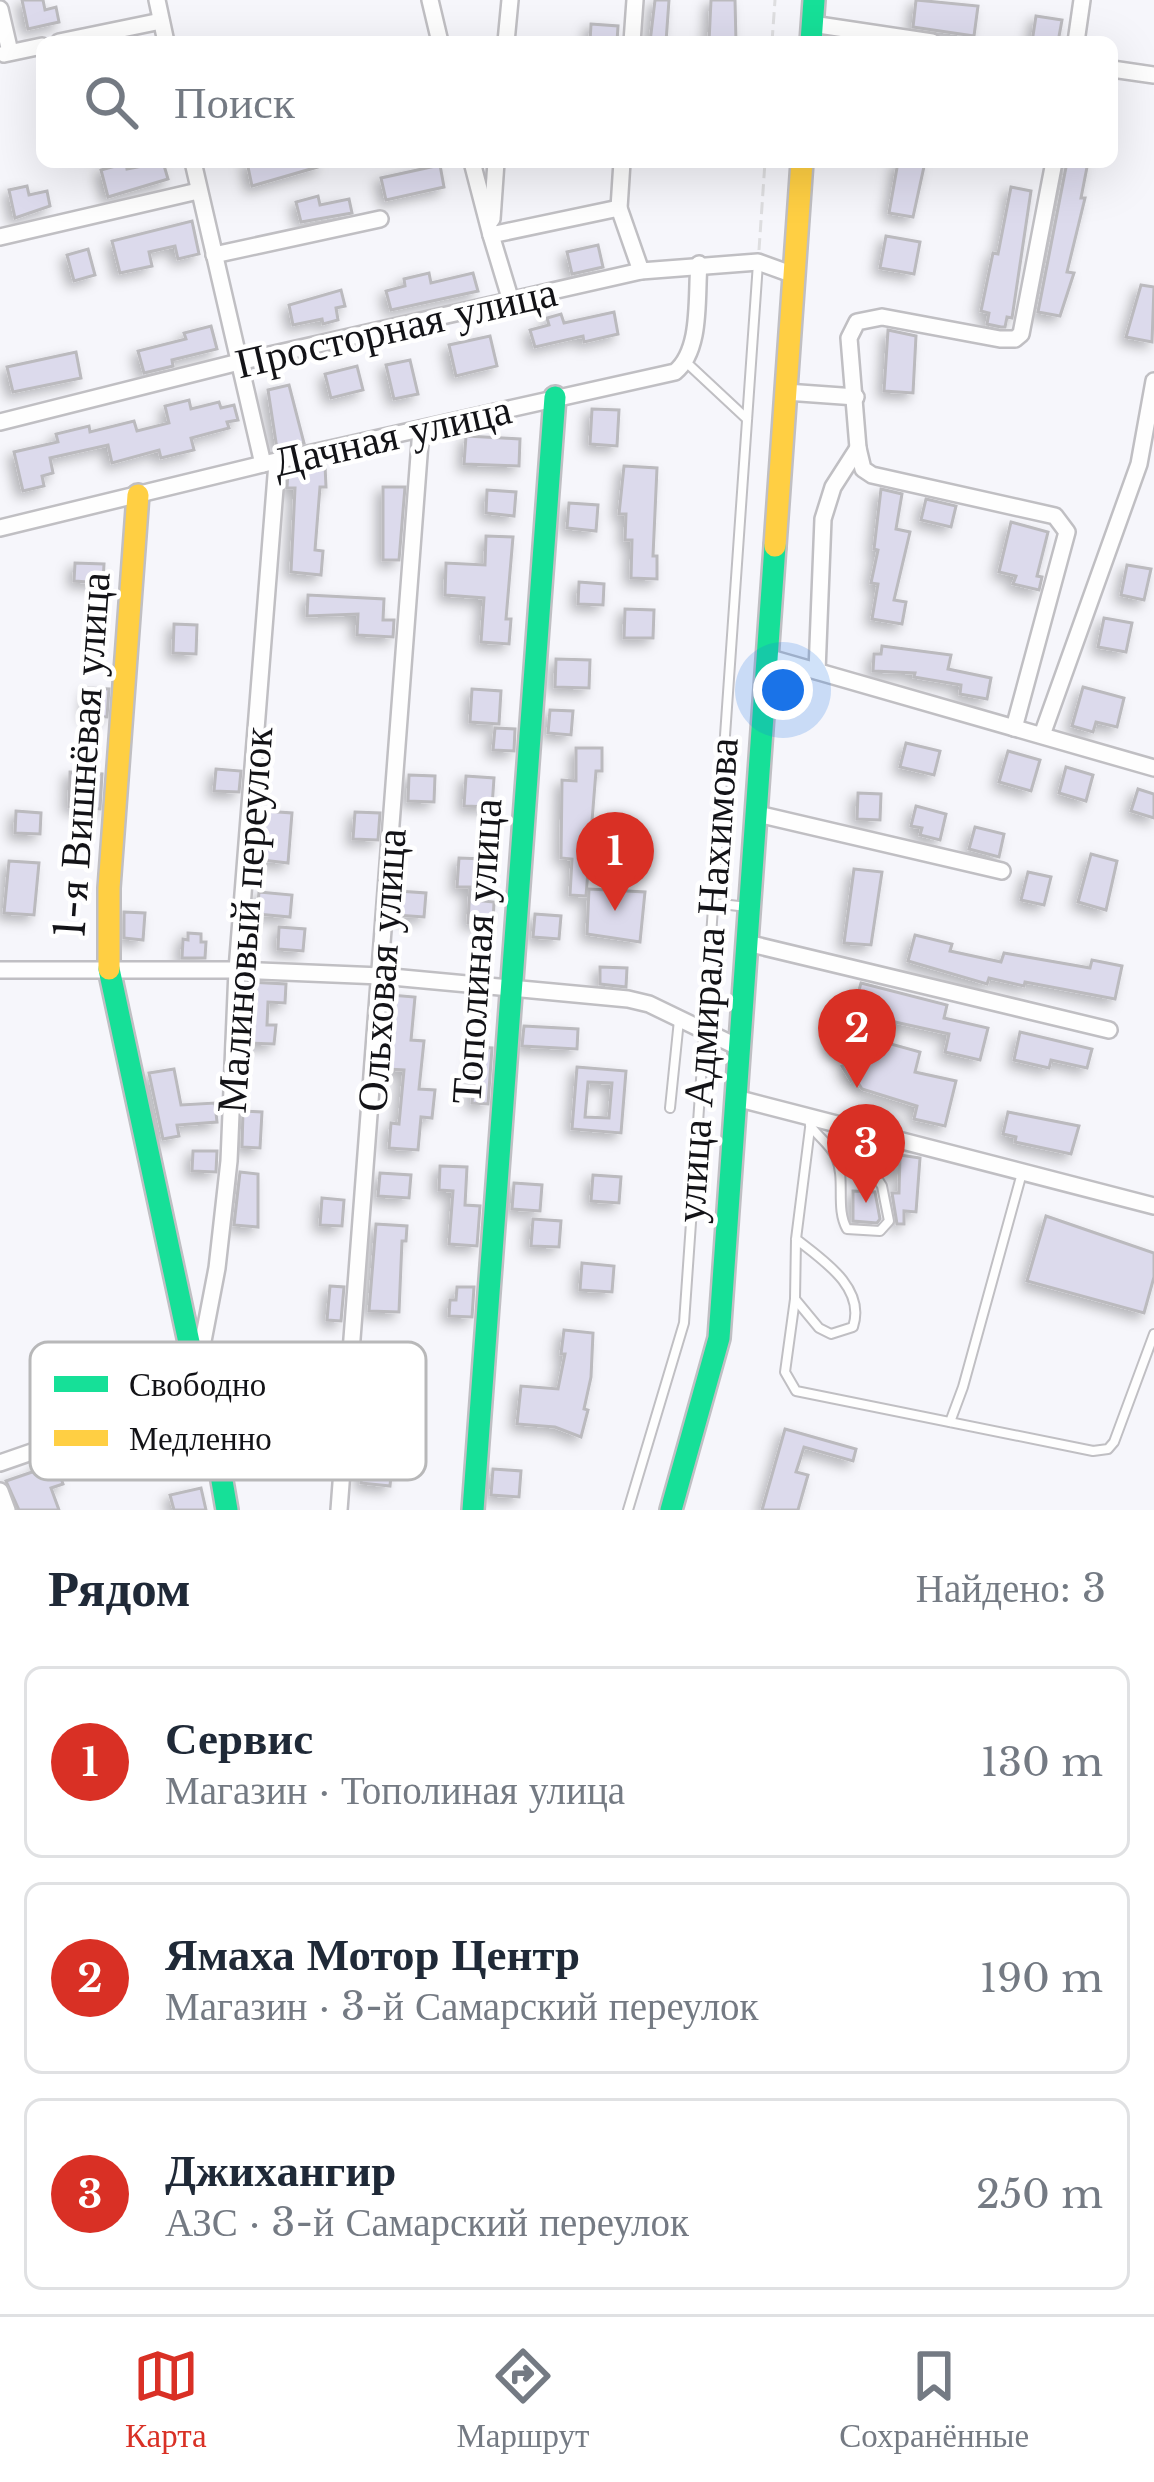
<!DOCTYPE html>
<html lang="ru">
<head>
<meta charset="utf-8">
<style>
	body { margin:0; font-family:"Libre Baskerville",serif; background:#f2f2f3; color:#1f2937 }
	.you { position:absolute; left:783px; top:690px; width:42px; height:42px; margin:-30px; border:9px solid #fff; border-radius:50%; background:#1a73e8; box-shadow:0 0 0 18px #1a73e833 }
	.badge { display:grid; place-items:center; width:78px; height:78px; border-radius:50%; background:#d93025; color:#fff; font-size:39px; font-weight:700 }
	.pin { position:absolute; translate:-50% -99px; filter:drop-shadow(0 3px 6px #0008) }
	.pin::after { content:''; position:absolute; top:63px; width:42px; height:36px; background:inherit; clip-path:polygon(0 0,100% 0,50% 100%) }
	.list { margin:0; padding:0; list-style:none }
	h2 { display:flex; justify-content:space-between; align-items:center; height:156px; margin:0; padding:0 48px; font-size:51px }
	h2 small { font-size:39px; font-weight:400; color:#747a83 }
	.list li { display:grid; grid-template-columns:78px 1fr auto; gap:36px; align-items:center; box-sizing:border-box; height:192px; margin:0 24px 24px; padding:0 24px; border:3px solid #e0e1e3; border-radius:18px }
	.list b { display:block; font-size:45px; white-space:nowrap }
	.list p { margin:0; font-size:39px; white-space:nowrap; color:#747a83 }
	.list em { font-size:39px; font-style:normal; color:#747a83 }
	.icon { flex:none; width:66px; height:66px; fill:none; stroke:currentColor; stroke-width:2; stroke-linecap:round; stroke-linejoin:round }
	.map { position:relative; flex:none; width:1154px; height:1510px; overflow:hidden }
	.search { position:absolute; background:#fff; box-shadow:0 12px 48px #0002; left:36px; right:36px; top:36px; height:132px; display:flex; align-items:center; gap:30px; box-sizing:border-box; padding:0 42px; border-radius:18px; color:#747a83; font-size:45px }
	.sheet { height:804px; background:#fff }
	nav { display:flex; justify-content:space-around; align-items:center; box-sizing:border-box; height:168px; border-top:3px solid #e0e1e3; background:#fff; font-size:33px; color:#747a83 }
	nav a { display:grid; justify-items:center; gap:6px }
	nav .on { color:#d93025 }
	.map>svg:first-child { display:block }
	.building { fill:#dcdaec; stroke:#bbbabe; stroke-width:3; fill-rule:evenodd; filter:url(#shadow) }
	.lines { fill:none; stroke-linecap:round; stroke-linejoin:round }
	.lane-casing { stroke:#c0bfc3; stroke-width:12 }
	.street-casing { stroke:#c0bfc3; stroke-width:20 }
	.fast-casing { stroke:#c0bfc3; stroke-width:26 }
	.slow-casing { stroke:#c0bfc3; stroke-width:26 }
	.path { stroke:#dedee0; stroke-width:3; stroke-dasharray:12 6; stroke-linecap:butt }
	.lane { stroke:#fefefe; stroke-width:8 }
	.street { stroke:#fefefe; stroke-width:15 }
	.fast { stroke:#16e098; stroke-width:21 }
	.slow { stroke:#ffcf43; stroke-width:21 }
	.labels { text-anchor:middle; stroke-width:9; stroke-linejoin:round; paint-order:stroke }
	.street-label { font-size:42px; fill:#131317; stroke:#fff }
	.key { fill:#fff; stroke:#b8b8b9; stroke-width:3 }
	.key-label { font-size:33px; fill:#131317 }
</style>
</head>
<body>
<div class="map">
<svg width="1154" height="1510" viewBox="0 0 1154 1510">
	<defs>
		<filter id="shadow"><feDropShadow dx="-5.5" dy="5.5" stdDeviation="6" flood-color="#0004"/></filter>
	</defs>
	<rect width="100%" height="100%" fill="#f6f6fb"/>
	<g class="building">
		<path d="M22,0H43L45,10L56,7L59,22L28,29Z"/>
		<path d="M655,0H669L666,42H650Z"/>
		<path d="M711,0H735L736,42H709Z"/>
		<path d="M916,0L978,6L974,36L913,27Z"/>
		<path d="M1036,16L1062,20L1058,42H1032Z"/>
		<path d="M591,24L618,26L617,42H590Z"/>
		<path d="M163,162L168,179L108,197L101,170L126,163L127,169Z"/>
		<path d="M247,162H321V166L252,186Z"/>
		<path d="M898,162H925L913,217L889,213Z"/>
		<path d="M1067,162H1088L1081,198H1085L1067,272L1074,273L1060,316L1038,312Z"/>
		<path d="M440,165L444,187L386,200L381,178Z"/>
		<path d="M27,186L29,195L47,191L50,206L15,218L9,190Z"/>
		<path d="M1011,187L1031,191L1012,318L1007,317L1005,327H1001L987,324L989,313L981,311L993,253L998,254Z"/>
		<path d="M318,196L320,205L349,199L352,213L301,222L296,202Z"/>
		<path d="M192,221L199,254L178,259L175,246L149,252L152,266L120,273L112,241Z"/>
		<path d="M886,236L920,242L914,274L880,268Z"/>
		<path d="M598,245L603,267L572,274L567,252Z"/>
		<path d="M88,249L95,275L74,281L67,255Z"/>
		<path d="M429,273L431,283L473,273L478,291L391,310L386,291L405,286L404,279Z"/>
		<path d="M1141,285L1154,287L1152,342L1126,337Z"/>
		<path d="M341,290L345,306L336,308L338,320L323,324L322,319L293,325L289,305Z"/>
		<path d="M614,312L618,334L584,342L583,336L535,347L530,330L549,325L547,318L561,314L564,323Z"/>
		<path d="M211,326L217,349L172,360L173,366L144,373L138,351L186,339L184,333Z"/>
		<path d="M888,330L916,336L913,393L884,391Z"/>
		<path d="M490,336L497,366L456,376L449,345Z"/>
		<path d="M76,352L81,378L13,392L7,367Z"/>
		<path d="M410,360L418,394L394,399L386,365Z"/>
		<path d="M357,366L363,390L331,398L325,374Z"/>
		<path d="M289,385L304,443L277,449L268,390Z"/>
		<path d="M189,400L191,409L219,402L221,408L234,405L238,420L227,422L229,428L191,438L194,450L161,458L159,450L112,463L108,445L50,458L53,473L42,476L44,486L23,491L14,452L58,442L56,434L89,426L90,432L134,421L137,431L169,423L165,406Z"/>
		<path d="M592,409L619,410L617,446L590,444Z"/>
		<path d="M466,436L520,439L519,466L464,464Z"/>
		<path d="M325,465L326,487H320L315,550L323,551L321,575L291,572L295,488H287L288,471Z"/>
		<path d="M624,466L657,468L653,556H657V579L631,578L632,540H625L626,514H619Z"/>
		<path d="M383,487H405L399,560H383Z"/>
		<path d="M881,489L902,494L896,529L910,532L894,600L906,602L902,624L872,619L878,584L871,583L878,550L874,549Z"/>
		<path d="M487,490L516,492L514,516L486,513Z"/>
		<path d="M926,499L956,506L951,527L921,520Z"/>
		<path d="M569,503L598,505L596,531L567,528Z"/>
		<path d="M1011,522L1048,532L1037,576L1042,577L1039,590L1013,584L1016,576L999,572Z"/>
		<path d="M486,536L513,537L506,619H511L509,644L481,642L484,598L445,595L446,563L485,565Z"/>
		<path d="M75,563L104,564L103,583L74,581Z"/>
		<path d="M1127,565L1151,569L1144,600L1121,595Z"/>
		<path d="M579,582L604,584L603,605L578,604Z"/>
		<path d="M308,595L384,599L383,620H394L393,637L357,635L358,614L307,616Z"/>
		<path d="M625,609L654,610L653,638H624Z"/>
		<path d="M1104,618L1132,623L1126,652L1098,647Z"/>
		<path d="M174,624L197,625L196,654L173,653Z"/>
		<path d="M882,646L951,655L948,669L991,678L987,699L960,694L961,685L914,677L915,673L873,671L874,654H881Z"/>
		<path d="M556,659L590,660L589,688L555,687Z"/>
		<path d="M1083,687L1124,698L1117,727L1096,722L1093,732L1072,726Z"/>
		<path d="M88,688L109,689L107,717L86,716Z"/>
		<path d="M472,689L501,691L499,724L470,722Z"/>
		<path d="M550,710L573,711L571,735L548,733Z"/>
		<path d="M495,728L515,729L514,751L493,750Z"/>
		<path d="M906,743L940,751L934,775L900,767Z"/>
		<path d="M576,748H602V771H596L586,896L570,895L572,859L561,858L562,780L576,781Z"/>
		<path d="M1008,751L1040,760L1031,791L999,782Z"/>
		<path d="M1066,767L1093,775L1086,801L1059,793Z"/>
		<path d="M216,769L241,771L239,792L214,791Z"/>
		<path d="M70,772L102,774L100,809L69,807Z"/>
		<path d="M409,775L435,776L434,802L408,801Z"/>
		<path d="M466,776L494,778L492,807L464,806Z"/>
		<path d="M1138,789L1154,794V818L1131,811Z"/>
		<path d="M858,793L881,794L880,820L857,819Z"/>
		<path d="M916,806L946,814L940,840L920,835L922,828L911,826Z"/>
		<path d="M16,811L41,813L40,834L15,833Z"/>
		<path d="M264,811L292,813L288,863L262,860Z"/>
		<path d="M355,812L380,813L378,840L353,839Z"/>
		<path d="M975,827L1004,834L999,857L969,849Z"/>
		<path d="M1091,854L1117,861L1106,910L1078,902Z"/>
		<path d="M459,858L484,859L482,901L494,902L493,924L468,923L470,887H457Z"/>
		<path d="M9,861L39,863L34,915L4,913Z"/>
		<path d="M854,869L882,872L871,945L844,943Z"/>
		<path d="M1028,872L1051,877L1044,905L1021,900Z"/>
		<path d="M589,889L645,892L640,942L587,934Z"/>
		<path d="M398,891L426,893L424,917L396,915Z"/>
		<path d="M259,892L292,895L290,917L257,914Z"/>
		<path d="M124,912L145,913L143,940L124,938Z"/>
		<path d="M535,914L561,916L559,939L533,937Z"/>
		<path d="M279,927L305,929L303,951L278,949Z"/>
		<path d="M188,933L201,934V942H206L205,958H182L183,939L188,940Z"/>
		<path d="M915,935L952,944L950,951L1001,962L1004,953L1090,968L1092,960L1122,966L1115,999L1025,982L1024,986L989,978L987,984L908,961Z"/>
		<path d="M600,967L627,968L626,987L600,984Z"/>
		<path d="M248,982L286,984L285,1003L268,1002L267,1025H276L274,1044L247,1043Z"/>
		<path d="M861,983L947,1005L944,1018L988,1028L980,1060L945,1052L949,1034L886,1020L880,1041L920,1052L915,1072L956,1081L945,1126L914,1119L917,1106L862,1089L855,1078L851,1081L842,1066L862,1056L832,1048L836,1028L847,1031Z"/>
		<path d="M390,995L415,997L411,1040L424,1041L419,1089L435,1090L432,1118L421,1117L418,1150L389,1148L391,1123L399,1124L404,1070L387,1069Z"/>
		<path d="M524,1026L578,1029L577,1049L522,1046Z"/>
		<path d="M1020,1032L1092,1049L1087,1068L1051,1060L1049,1068L1014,1060Z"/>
		<path d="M477,1047L492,1048L488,1104L472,1103Z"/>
		<path d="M577,1067L626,1071L621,1133L572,1129ZM588,1082L612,1083L609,1118L585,1117Z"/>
		<path d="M174,1069L181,1105L215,1103L217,1122L177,1125L179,1136L163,1139L149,1073Z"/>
		<path d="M243,1111L262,1112L260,1148L242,1147Z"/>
		<path d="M1008,1112L1079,1126L1071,1154L1015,1142L1016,1137L1003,1134Z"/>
		<path d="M193,1151H217L216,1172L192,1171Z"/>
		<path d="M900,1155L920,1158L916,1212L904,1211V1224H897L892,1193H899Z"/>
		<path d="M440,1166L467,1167L465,1205L480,1206L477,1246L449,1244L453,1191L439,1190Z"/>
		<path d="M240,1172L258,1174V1227L234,1225Z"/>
		<path d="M380,1173L411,1175L409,1198L378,1196Z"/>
		<path d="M593,1175L621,1177L619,1203L591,1201Z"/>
		<path d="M514,1183L542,1185L540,1211L512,1209Z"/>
		<path d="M853,1191L875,1192L880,1219L877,1223L853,1221Z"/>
		<path d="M322,1198L344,1200L342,1226L320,1225Z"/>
		<path d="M1046,1216L1154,1253V1277L1144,1313L1027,1281Z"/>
		<path d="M533,1219L561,1221L559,1247L531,1246Z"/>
		<path d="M376,1224L407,1226L406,1241H402L399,1312L369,1311Z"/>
		<path d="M582,1263L614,1266L612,1292L580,1290Z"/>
		<path d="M330,1286L344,1287L341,1321L327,1320Z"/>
		<path d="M457,1287H474L472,1317L449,1316L450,1300H456Z"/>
		<path d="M564,1330L593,1333L591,1377L584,1409L588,1410L581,1437L555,1427L517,1424L521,1386L558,1389L565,1354H561Z"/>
		<path d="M358,1412L380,1414L377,1453L393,1455L390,1486L361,1483L364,1442L356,1441Z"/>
		<path d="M785,1429L856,1449L853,1461L804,1447L796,1472L808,1475L798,1510H762Z"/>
		<path d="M54,1457L63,1484L51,1488L59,1510H19L6,1481L41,1469L39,1462Z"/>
		<path d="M493,1469L521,1471L519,1497L491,1495Z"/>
		<path d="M201,1488L206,1510H174L170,1495Z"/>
	</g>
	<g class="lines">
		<g class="lane-casing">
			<g id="lane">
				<path d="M687,363L747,419"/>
				<path d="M713,903L747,907"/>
				<path d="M670,1108L679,1020"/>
				<path d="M810,1125C816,1135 830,1144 836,1157C846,1180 835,1208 847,1229L880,1231L889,1221L882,1186L868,1164L875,1134"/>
				<path d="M796,1239C823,1260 866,1288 853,1327L831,1334L819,1328L795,1299L796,1239L810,1128"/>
				<path d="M795,1299L785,1372L796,1391L1093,1451L1108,1449L1114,1442L1154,1334"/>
				<path d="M950,1422L963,1387L1022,1173"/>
				<path d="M628,1510L684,1323L758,263"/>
			</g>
		</g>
		<g class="street-casing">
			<g id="street">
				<path d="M157,0L166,42"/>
				<path d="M430,0L440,42"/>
				<path d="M0,9L10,52"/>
				<path d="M812,24L932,42"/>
				<path d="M59,42L161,21"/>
				<path d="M506,42L510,0"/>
				<path d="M632,42L635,0"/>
				<path d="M1076,42L1082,0"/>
				<path d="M4,54L42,46"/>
				<path d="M1112,69L1154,75"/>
				<path d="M193,162L263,464"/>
				<path d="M472,162L491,235"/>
				<path d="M622,162L619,208L641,271"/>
				<path d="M492,219L496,162"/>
				<path d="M0,237L198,191"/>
				<path d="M214,255L380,219"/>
				<path d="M511,301L491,235L619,208"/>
				<path d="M786,392L856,397"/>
				<path d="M0,422L239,362L641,271L758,262L794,275"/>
				<path d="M0,528L263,464L675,372C702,350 696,297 699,264"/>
				<path d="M767,657L1154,768"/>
				<path d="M817,671L823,519L833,487L858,448"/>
				<path d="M1014,728L1067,532L1055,516L872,475L863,469L858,448L849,338L857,322L882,317L1000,339H1015L1021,334L1054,162"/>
				<path d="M1042,735L1139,464L1154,381"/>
				<path d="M758,814L1002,871"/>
				<path d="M747,943L1109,1030"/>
				<path d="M0,970H237L381,976L628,999L649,1004L740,1048"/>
				<path d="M736,1098L1154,1206"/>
				<path d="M198,1367L217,1268L229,1161L237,970L277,463"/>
				<path d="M0,1463L202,1393"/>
				<path d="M0,1491L7,1510"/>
				<path d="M339,1510L421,429"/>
			</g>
		</g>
		<g class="fast-casing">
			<g id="fast">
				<path d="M811,42L814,0"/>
				<path d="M109,969L196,1375L215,1440L227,1510"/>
				<path d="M473,1510L555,397"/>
				<path d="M671,1510L719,1338L775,546"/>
			</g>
		</g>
		<g class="slow-casing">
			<g id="slow">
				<path d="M775,546L802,162"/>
				<path d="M109,969V888L138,495"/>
			</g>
		</g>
		<g class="path">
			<path d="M772,42L775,0"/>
			<path d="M759,250L765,162"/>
		</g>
		<use href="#lane" class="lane"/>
		<use href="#street" class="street"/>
		<use href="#fast" class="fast"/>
		<use href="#slow" class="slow"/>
	</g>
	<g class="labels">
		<g class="street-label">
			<text transform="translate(396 327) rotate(-13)" y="15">Просторная улица</text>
			<text transform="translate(392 435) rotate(-13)" y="15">Дачная улица</text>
			<text transform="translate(82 755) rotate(-86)" y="15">1-я Вишнёвая улица</text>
			<text transform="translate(244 920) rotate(-86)" y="15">Малиновый переулок</text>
			<text transform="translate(476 951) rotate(-86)" y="15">Тополиная улица</text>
			<text transform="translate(381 970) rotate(-86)" y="15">Ольховая улица</text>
			<text transform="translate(706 980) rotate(-86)" y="15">улица Адмирала Нахимова</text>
		</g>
	</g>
	<rect x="30" y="1342" width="396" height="138" rx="18" class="key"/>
	<rect x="54" y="1376" width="54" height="16" fill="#16e098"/>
	<rect x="54" y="1430" width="54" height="16" fill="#ffcf43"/>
	<g class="key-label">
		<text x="129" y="1396">Свободно</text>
		<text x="129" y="1450">Медленно</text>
	</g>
</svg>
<div class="you"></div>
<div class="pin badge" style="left:615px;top:911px">1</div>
<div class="pin badge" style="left:857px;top:1088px">2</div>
<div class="pin badge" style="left:866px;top:1203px">3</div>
<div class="search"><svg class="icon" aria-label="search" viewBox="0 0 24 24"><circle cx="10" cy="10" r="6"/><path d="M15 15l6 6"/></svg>Поиск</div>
</div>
<section class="sheet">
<h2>Рядом<small>Найдено: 3</small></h2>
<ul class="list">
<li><span class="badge">1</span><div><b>Сервис</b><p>Магазин · Тополиная улица</p></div><em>130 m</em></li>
<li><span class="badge">2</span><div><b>Ямаха Мотор Центр</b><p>Магазин · 3-й Самарский переулок</p></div><em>190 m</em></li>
<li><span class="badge">3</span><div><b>Джихангир</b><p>АЗС · 3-й Самарский переулок</p></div><em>250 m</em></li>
</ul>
</section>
<nav>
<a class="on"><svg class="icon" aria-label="map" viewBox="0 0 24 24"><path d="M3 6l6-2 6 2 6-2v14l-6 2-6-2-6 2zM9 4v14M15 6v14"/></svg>Карта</a>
<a><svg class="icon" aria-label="directions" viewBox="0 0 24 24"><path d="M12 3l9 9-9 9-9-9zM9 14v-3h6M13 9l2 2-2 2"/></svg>Маршрут</a>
<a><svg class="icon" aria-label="saved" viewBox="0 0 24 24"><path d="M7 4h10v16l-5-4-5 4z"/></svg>Сохранённые</a>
</nav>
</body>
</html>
